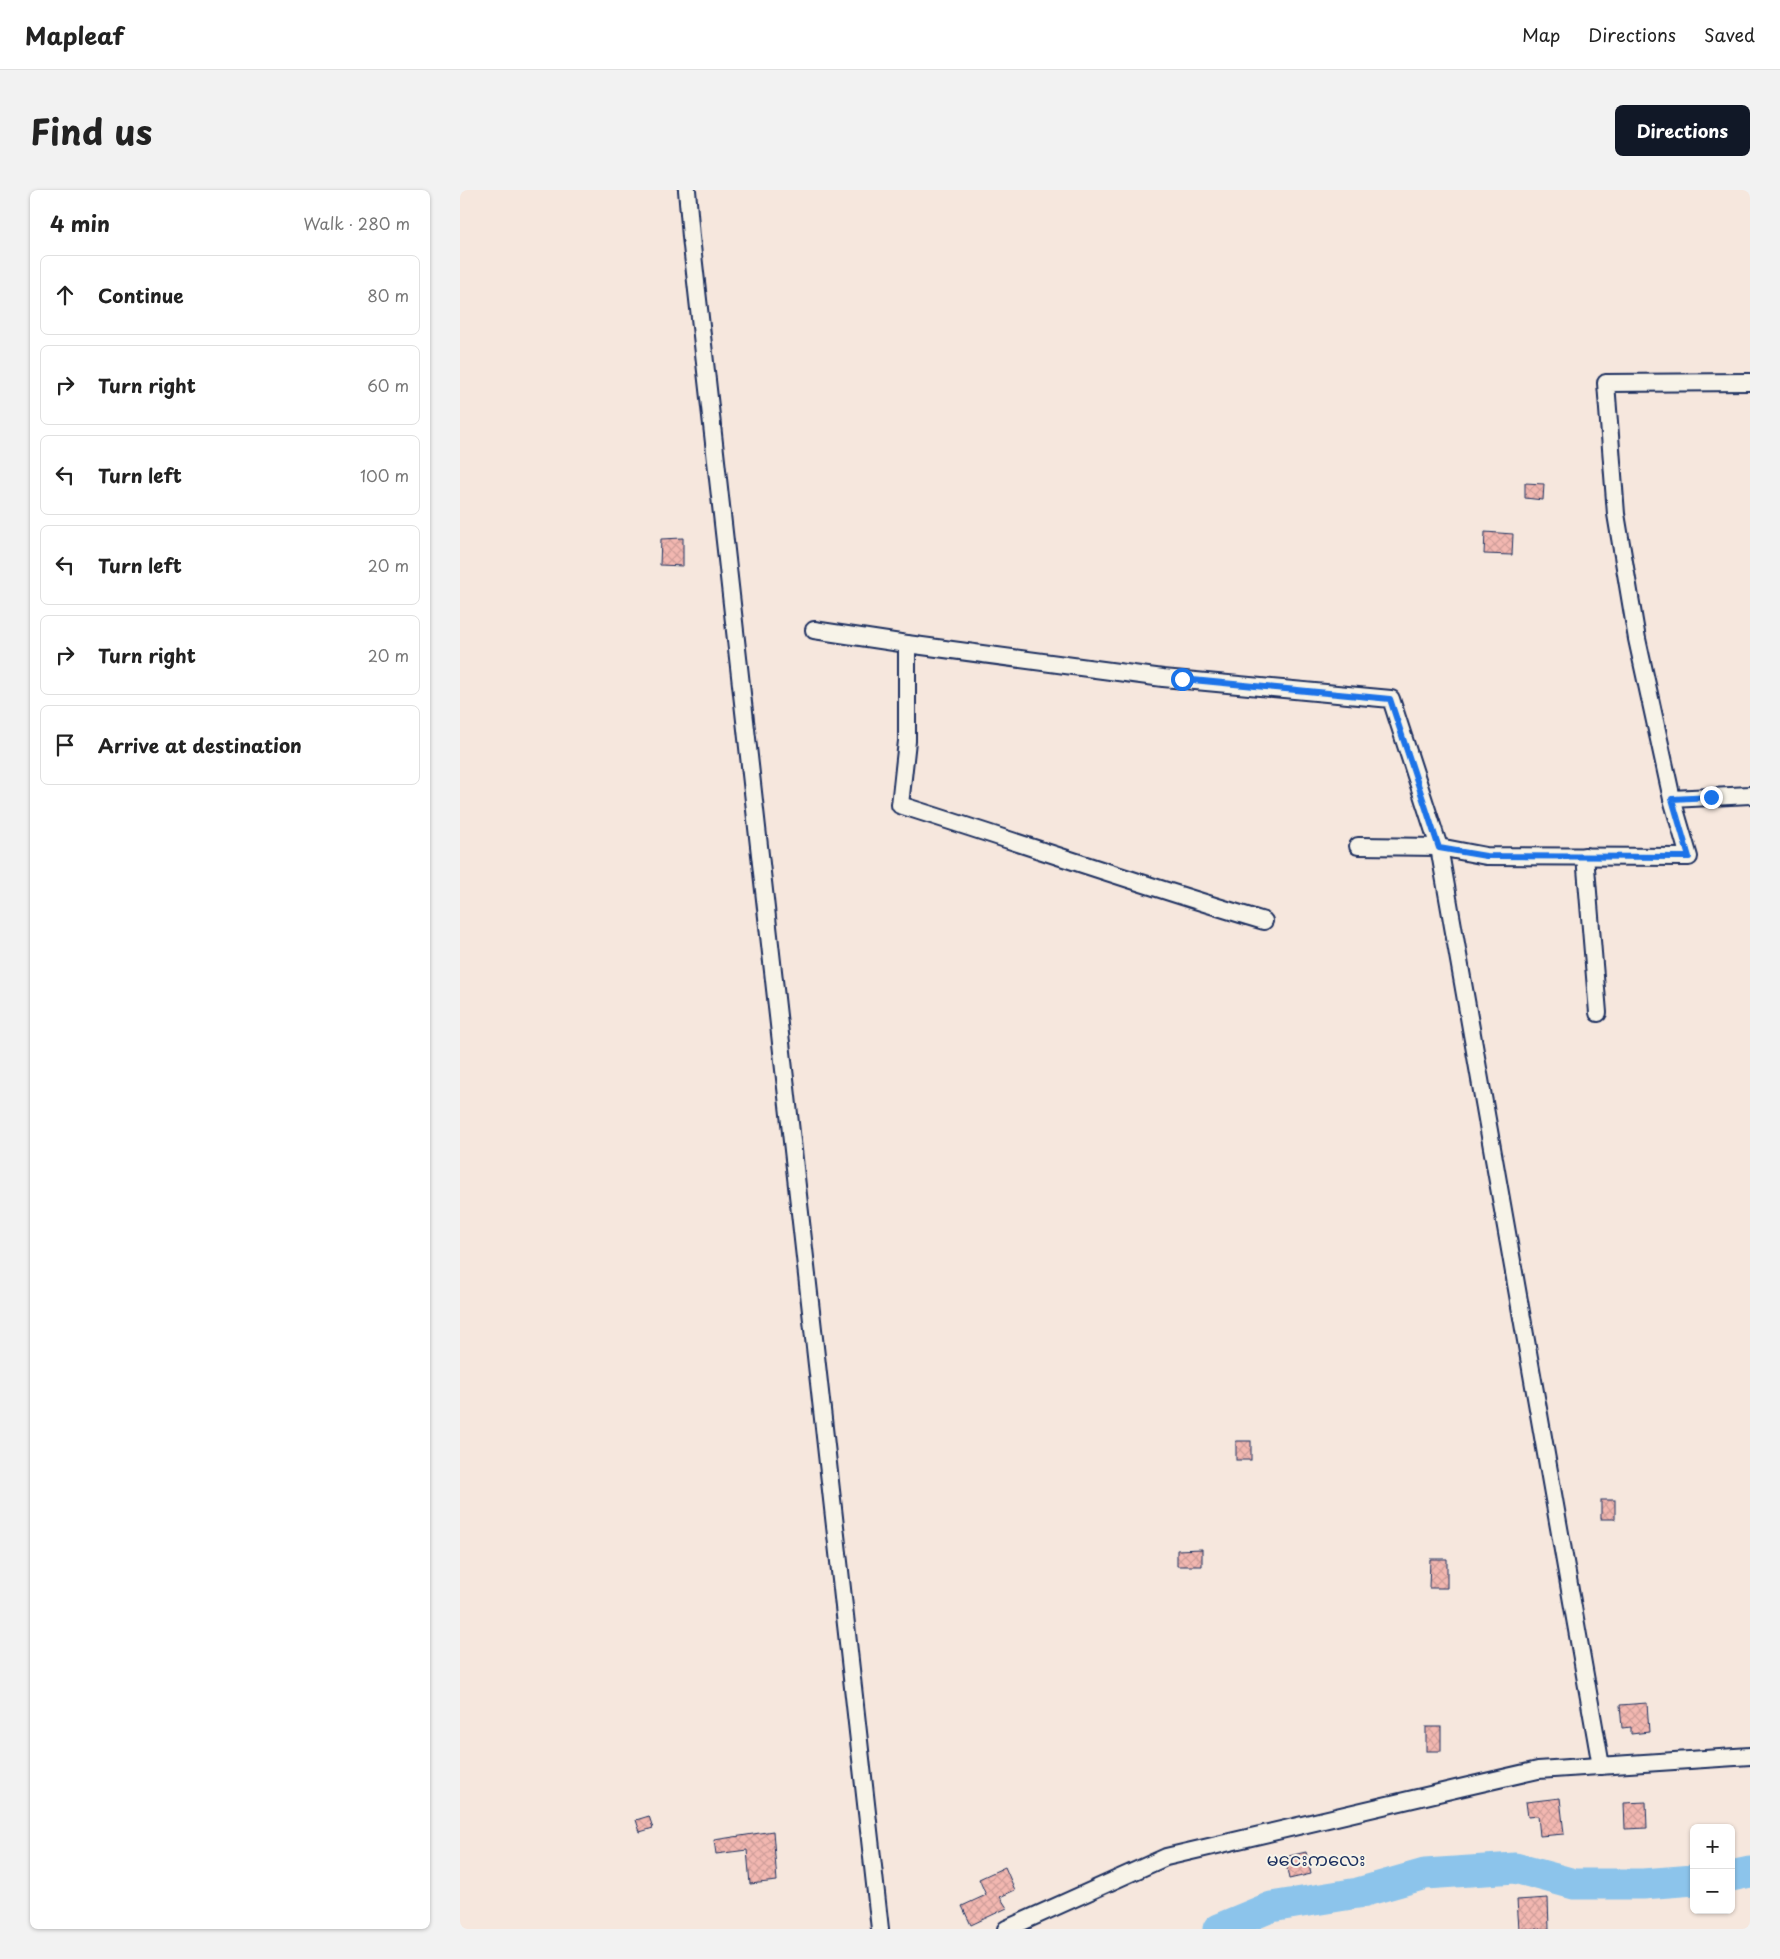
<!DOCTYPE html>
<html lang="en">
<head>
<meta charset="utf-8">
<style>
	body { margin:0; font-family:"Playpen Sans","Noto Sans Myanmar",sans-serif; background:#f2f2f2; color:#222 }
	.controls { position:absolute; right:15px; bottom:15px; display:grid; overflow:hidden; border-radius:8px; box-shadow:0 1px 4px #0004 }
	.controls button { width:45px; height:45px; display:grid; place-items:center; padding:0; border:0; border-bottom:1px solid #e0e0e0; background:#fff; color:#222; font:25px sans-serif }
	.stop { position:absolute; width:15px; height:15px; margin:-11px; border:4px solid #1a73e8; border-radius:50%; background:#fff }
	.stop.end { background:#1a73e8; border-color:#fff; box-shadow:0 1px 5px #0008 }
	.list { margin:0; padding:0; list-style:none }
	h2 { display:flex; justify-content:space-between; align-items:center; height:65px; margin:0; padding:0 20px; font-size:21px }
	h2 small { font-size:16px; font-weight:400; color:#767676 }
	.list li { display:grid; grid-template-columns:32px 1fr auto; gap:15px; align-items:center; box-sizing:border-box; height:80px; margin:0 10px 10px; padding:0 10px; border:1px solid #e0e0e0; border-radius:8px }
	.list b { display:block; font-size:19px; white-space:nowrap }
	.list em { font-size:16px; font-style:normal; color:#767676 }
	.icon { flex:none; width:28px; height:28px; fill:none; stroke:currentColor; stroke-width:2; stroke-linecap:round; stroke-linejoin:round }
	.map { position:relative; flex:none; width:1290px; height:1739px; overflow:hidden; border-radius:8px }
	header { display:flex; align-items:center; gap:30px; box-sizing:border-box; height:70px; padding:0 25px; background:#fff; border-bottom:1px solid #e0e0e0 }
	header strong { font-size:24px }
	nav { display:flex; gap:28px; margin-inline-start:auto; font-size:18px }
	.intro { display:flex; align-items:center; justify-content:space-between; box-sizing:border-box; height:120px; padding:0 30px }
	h1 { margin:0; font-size:35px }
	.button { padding:12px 22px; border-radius:8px; background:#111827; color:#fff; font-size:18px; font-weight:700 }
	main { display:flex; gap:30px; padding:0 30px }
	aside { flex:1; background:#fff; border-radius:8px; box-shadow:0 1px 4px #0004 }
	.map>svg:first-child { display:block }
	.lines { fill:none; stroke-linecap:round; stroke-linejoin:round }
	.river { stroke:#8cc4eb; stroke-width:31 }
	.building { fill:url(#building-cross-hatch); stroke:#1b2f5e }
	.street-casing { stroke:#1b2f5e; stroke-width:20 }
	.street { stroke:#f7f3e8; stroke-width:16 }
	.route { stroke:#1a73e8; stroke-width:6 }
	.labels { text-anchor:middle; stroke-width:4; stroke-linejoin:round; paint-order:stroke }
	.quarter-label { font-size:18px; fill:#1b2f5e; stroke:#f7f3e8 }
</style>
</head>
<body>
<header>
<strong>Mapleaf</strong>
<nav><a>Map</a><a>Directions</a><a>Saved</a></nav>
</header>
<div class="intro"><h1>Find us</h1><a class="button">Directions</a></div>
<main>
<aside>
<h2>4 min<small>Walk · 280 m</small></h2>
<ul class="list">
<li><svg class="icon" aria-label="ahead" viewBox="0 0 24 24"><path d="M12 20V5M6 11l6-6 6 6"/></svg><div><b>Continue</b></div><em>80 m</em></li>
<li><svg class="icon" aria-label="right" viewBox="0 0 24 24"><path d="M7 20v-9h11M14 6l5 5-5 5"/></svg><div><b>Turn right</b></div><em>60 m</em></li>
<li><svg class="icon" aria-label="left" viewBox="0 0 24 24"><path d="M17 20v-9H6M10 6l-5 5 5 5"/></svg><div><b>Turn left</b></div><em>100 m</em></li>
<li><svg class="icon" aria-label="left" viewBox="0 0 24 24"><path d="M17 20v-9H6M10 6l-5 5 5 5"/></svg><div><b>Turn left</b></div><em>20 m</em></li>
<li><svg class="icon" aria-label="right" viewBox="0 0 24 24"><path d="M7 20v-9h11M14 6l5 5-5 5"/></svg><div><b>Turn right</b></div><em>20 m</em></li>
<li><svg class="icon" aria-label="arrive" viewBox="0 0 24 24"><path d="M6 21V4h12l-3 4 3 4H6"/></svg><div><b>Arrive at destination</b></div></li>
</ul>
</aside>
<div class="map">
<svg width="1290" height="1739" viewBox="0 0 1290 1739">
	<defs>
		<pattern id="building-cross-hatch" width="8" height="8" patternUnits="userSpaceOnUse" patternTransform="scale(1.25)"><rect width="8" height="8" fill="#f2b7b0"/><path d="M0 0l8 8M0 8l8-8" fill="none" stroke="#cf9e9a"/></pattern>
	</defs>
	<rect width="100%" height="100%" fill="#f6e7dd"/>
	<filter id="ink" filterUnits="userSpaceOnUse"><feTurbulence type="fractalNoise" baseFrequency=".02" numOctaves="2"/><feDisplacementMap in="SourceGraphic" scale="10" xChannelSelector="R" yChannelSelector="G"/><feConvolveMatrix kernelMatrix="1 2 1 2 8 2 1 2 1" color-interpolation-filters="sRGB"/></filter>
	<g filter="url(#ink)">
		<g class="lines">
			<g class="river">
				<path d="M1271,1686L1290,1682"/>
				<path d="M758,1739L811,1717L898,1703L965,1684L1055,1678L1114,1694H1183L1234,1690"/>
			</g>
		</g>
		<g class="building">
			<path d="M1065,293L1084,294L1083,310L1065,308Z"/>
			<path d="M1025,342L1053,344L1052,365L1024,364Z"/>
			<path d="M223,348V376L200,375L201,349Z"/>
			<rect x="776" y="1251" width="15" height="19"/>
			<rect x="1141" y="1310" width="14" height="19"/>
			<path d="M742,1359V1376H717V1360Z"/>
			<path d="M970,1369H987V1398H969Z"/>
			<path d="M1187,1513L1189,1542L1171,1544V1537L1162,1538L1160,1515Z"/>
			<rect x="966" y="1537" width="15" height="24"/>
			<path d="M1100,1608L1104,1644L1080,1646L1078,1626L1068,1627L1066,1612Z"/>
			<path d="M1186,1612L1187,1638L1165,1639L1164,1613Z"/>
			<path d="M189,1626L193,1638L180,1642L176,1630Z"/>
			<path d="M313,1641L317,1691L290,1694L287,1660L256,1664L254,1650Z"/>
			<path d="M846,1662L851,1684L829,1689L826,1673L831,1671L829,1666Z"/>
			<path d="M545,1677L555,1700L540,1707L547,1718L511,1735L502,1716L526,1705L519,1689Z"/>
			<path d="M1088,1708L1089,1739H1059L1057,1710Z"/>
		</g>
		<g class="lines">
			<g class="street-casing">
				<g id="street">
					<path d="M227,0L231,47L420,1739"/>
					<path d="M354,440L447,454V551L440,615C561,653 682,695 804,731"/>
					<path d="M447,454L703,488L931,509L979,657L1141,1576"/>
					<path d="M1212,609L1177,449L1156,324L1146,193L1290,192"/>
					<path d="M898,656L979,657L1026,666L1229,667L1212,609L1290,605"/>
					<path d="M1125,666L1138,823"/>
					<path d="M546,1739L706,1667L1004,1597L1078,1580L1290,1566"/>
				</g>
			</g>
			<use href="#street" class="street"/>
		</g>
	</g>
	<g class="lines" filter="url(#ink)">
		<path class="route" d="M722,489L930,509L979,658L1026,666L1229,667L1212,609L1251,607"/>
	</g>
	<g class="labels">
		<g class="quarter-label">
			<text x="856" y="1676">မငေးကလေး</text>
		</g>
	</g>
</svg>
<div class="controls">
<button>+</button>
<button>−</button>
</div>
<div class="stop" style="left:722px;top:489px"></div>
<div class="stop end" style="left:1251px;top:607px"></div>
</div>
</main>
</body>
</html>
